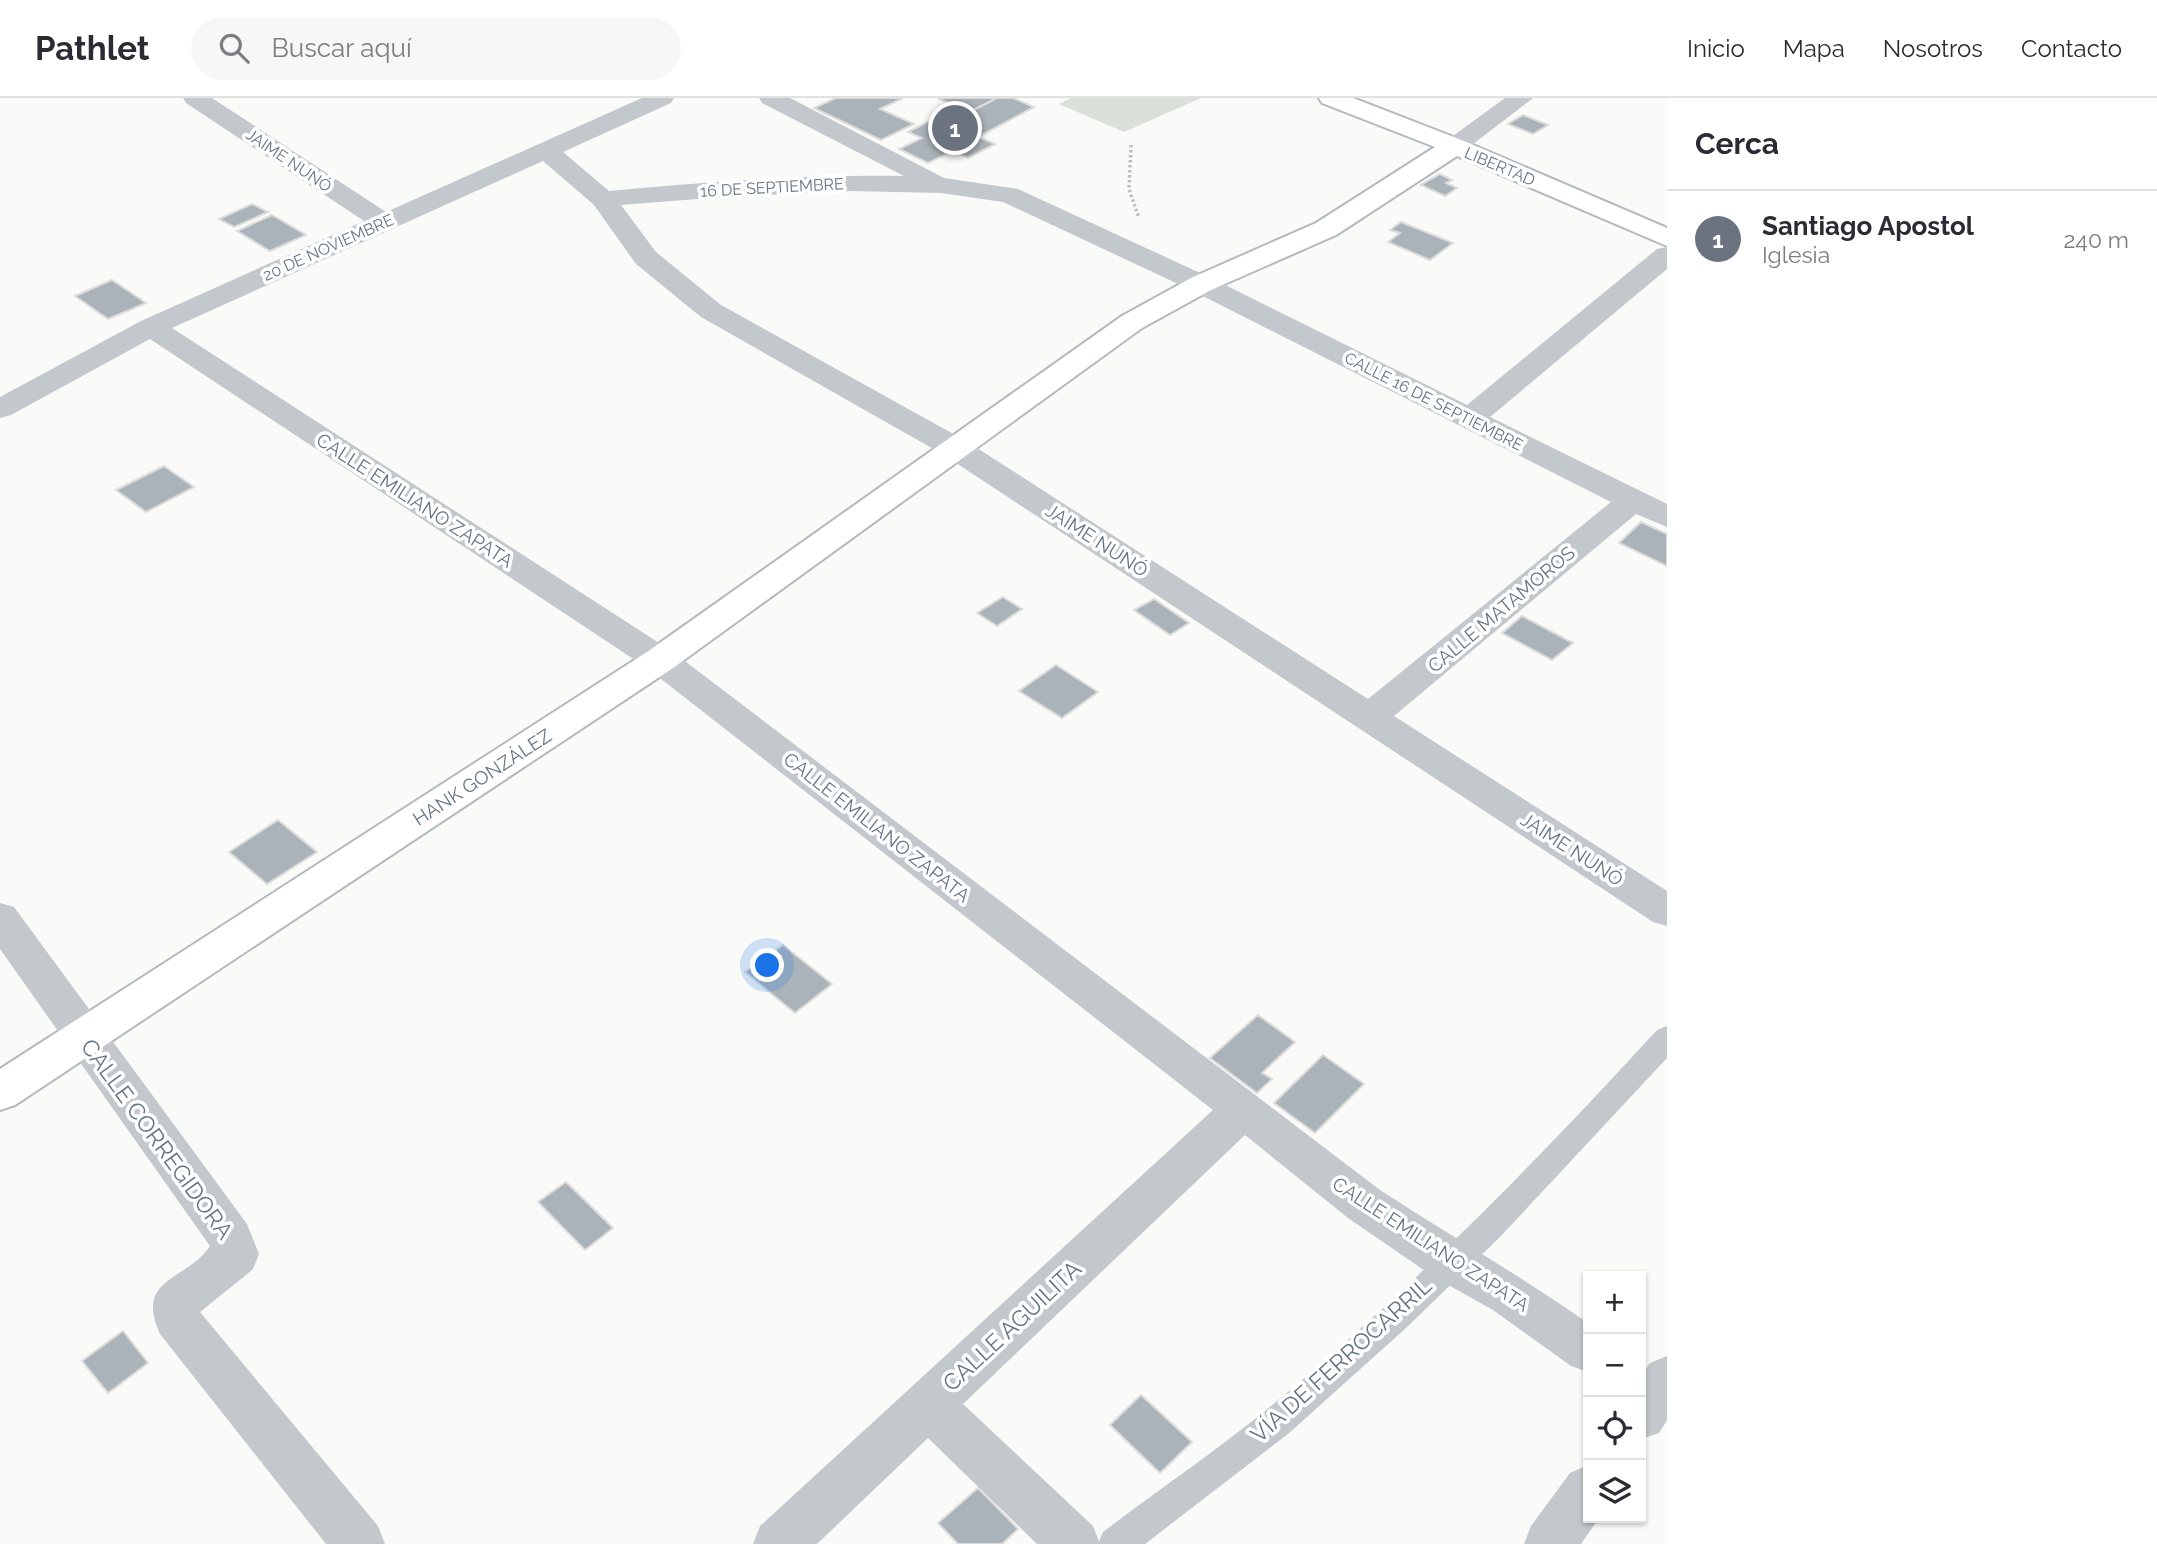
<!DOCTYPE html>
<html lang="es">
<head>
<meta charset="utf-8">
<style>
	body { margin:0; font-family:Raleway,sans-serif; background:#f7f7f7; color:#2b2b33 }
	.controls { position:absolute; right:21px; bottom:21px; display:grid; overflow:hidden; border-radius:0px; box-shadow:0 2px 5px #0004 }
	.controls button { width:63px; height:63px; display:grid; place-items:center; padding:0; border:0; border-bottom:2px solid #e1e1e2; background:#fff; color:#2b2b33; font:35px sans-serif }
	.you { position:absolute; left:768px; top:868px; width:24px; height:24px; margin:-18px; border:5px solid #fff; border-radius:50%; background:#1a73e8; box-shadow:0 0 0 10px #1a73e833 }
	.badge { display:grid; place-items:center; width:46px; height:46px; border-radius:50%; background:#ea580c; color:#fff; font-size:23px; font-weight:700 }
	.pin { position:absolute; translate:-50% -50%; border:4px solid #fff; box-shadow:0 2px 7px #0006 }
	.list { margin:0; padding:0; list-style:none }
	h2 { display:flex; justify-content:space-between; align-items:center; height:91px; margin:0; padding:0 28px; font-size:30px }
	h2 small { font-size:23px; font-weight:400; color:#7c7c81 }
	.list li { display:grid; grid-template-columns:46px 1fr auto; gap:21px; align-items:center; box-sizing:border-box; height:98px; padding:0 28px; border-top:2px solid #e1e1e2 }
	.list b { display:block; font-size:26px; white-space:nowrap }
	.list p { margin:0; font-size:23px; white-space:nowrap; color:#7c7c81 }
	.list em { font-size:23px; font-style:normal; color:#7c7c81 }
	.icon { flex:none; width:38px; height:38px; fill:none; stroke:currentColor; stroke-width:2; stroke-linecap:round; stroke-linejoin:round }
	.map { position:relative; flex:none; width:1667px; height:1446px; overflow:hidden }
	header { display:flex; align-items:center; gap:42px; box-sizing:border-box; height:98px; padding:0 35px; background:#fff; border-bottom:2px solid #e1e1e2 }
	header strong { font-size:33px }
	nav { display:flex; gap:38px; margin-inline-start:auto; font-size:24px }
	.search { width:490px; height:63px; background:#f7f7f7; display:flex; align-items:center; gap:18px; box-sizing:border-box; padding:0 24px; border-radius:38px; color:#7c7c81; font-size:26px }
	main { display:flex }
	aside { flex:1; background:#fff }
	.map>svg:first-child { display:block }
	.green { fill:#dadfd7 }
	.building { fill:#aab3b9; stroke:#dcdcda; stroke-width:2 }
	.lines { fill:none; stroke-linecap:round; stroke-linejoin:round }
	.secondary-casing { stroke:#b3babf; stroke-width:4 }
	.path { stroke:#bbbfc2; stroke-width:3.5; stroke-dasharray:2.5 2.5; stroke-linecap:butt }
	.lane { fill:#c3c8cc; fill-rule:evenodd }
	.street { fill:#c3c8cc; fill-rule:evenodd }
	.secondary { fill:#fff; fill-rule:evenodd }
	.labels { text-anchor:middle; stroke-width:7; stroke-linejoin:round; paint-order:stroke }
	.far-street-label { font-size:16px; fill:#657683; stroke:#fff }
	.street-label { font-size:19px; fill:#657683; stroke:#fff }
	.near-street-label { font-size:23px; fill:#657683; stroke:#fff }
</style>
</head>
<body>
<header>
<strong>Pathlet</strong>
<div class="search"><svg class="icon" aria-label="search" viewBox="0 0 24 24"><circle cx="10" cy="10" r="6"/><path d="M15 15l6 6"/></svg>Buscar aquí</div>
<nav><a>Inicio</a><a>Mapa</a><a>Nosotros</a><a>Contacto</a></nav>
</header>
<main>
<div class="map">
<svg width="1667" height="1446" viewBox="0 0 1667 1446">
	<rect width="100%" height="100%" fill="#fafaf8"/>
	<path class="green" d="M1071,0H1201L1124,34L1059,6Z"/>
	<g class="building">
		<path d="M836,0H903L880,11L914,26L881,42L814,10Z"/>
		<path d="M937,0H997L969,14Z"/>
		<path d="M997,0H1013L1034,9L978,39L995,46L968,60L952,53L928,65L899,51L922,40L908,34L935,20L947,26Z"/>
		<path d="M1523,17L1548,27L1533,36L1508,26Z"/>
		<path d="M1440,76L1452,82L1446,85L1457,90L1445,98L1421,87Z"/>
		<path d="M252,106L268,114L234,129L219,121Z"/>
		<path d="M272,117L306,137L270,153L237,133Z"/>
		<path d="M1401,124L1453,145L1430,162L1388,144L1400,135L1390,132Z"/>
		<path d="M112,182L146,205L108,221L75,198Z"/>
		<path d="M164,368L194,389L146,414L116,392Z"/>
		<path d="M1641,424L1667,436V468L1619,445Z"/>
		<path d="M1003,499L1022,511L997,528L977,515Z"/>
		<path d="M1154,501L1189,525L1170,537L1134,512Z"/>
		<path d="M1522,518L1573,545L1552,562L1502,535Z"/>
		<path d="M1056,567L1098,594L1062,620L1019,593Z"/>
		<path d="M278,722L317,754L267,786L229,754Z"/>
		<path d="M783,847L832,886L795,915L745,874Z"/>
		<path d="M1258,917L1295,944L1262,975L1272,981L1257,995L1210,960Z"/>
		<path d="M1323,957L1364,986L1315,1035L1274,1005Z"/>
		<path d="M566,1084L613,1130L585,1152L538,1104Z"/>
		<path d="M123,1233L148,1265L108,1295L82,1263Z"/>
		<path d="M1141,1297L1192,1344L1160,1375L1110,1327Z"/>
		<path d="M978,1390L1018,1431L1002,1446H958L938,1425Z"/>
	</g>
	<g class="lines">
		<g class="secondary-casing">
			<path id="secondary" d="M1319,0H1353L1464,43L1667,130V148L1457,58L1336,137L1211,192L1142,230L673,570L15,1007L0,1012V971L647,554L1122,218L1191,180L1316,125L1435,49L1322,5Z"/>
		</g>
		<path class="path" d="M1131,47L1129,91L1139,120"/>
		<path class="lane" d="M1667,928V960L1500,1139L1406,1230L1288,1336L1145,1446H1098L1103,1434C1157,1393 1213,1355 1265,1313C1406,1197 1534,1066 1657,932Z"/>
		<g class="street">
			<path d="M183,0H212L386,114L642,0H674L671,5L563,54L609,93C707,84 805,76 904,78L762,5L759,0H790L944,80L1018,91L1211,180L1467,307L1657,151L1667,149V171L1490,319L1667,406V429L1636,416L1394,618L1667,793V828L1653,824L944,357L701,219L636,166L594,107L543,63L172,230L673,554L1380,1092C1449,1137 1521,1178 1588,1225V1274L1571,1268L1493,1212L1434,1179L1348,1120L1245,1037L963,1306L1093,1428L1100,1446H1037L928,1340L817,1446H753L760,1428L1213,1012L647,570L150,241L11,317L0,320V299L141,223L364,123L186,5ZM851,93L941,95L1003,104L1191,192L1611,404L1368,601L966,343L721,207L656,154L621,107L722,99Z"/>
			<path d="M1505,0H1533L1464,53L1455,56L1446,53L1442,48L1446,43Z"/>
			<path d="M0,805L14,809L247,1126L259,1156L253,1171L246,1177L200,1214L378,1428L385,1446H326L160,1236C134,1179 187,1183 210,1148L0,851Z"/>
			<path d="M1667,1258V1322L1659,1335L1641,1341V1277L1650,1265Z"/>
			<path d="M1588,1367V1420H1599L1581,1446H1524L1531,1428L1570,1375Z"/>
		</g>
		<use href="#secondary" class="secondary"/>
	</g>
	<g class="labels">
		<g class="far-street-label">
			<text transform="translate(289 62) rotate(34)" y="6">JAIME NUNÓ</text>
			<text transform="translate(1500 68) rotate(23)" y="6">LIBERTAD</text>
			<text transform="translate(772 89) rotate(-3)" y="6">16 DE SEPTIEMBRE</text>
			<text transform="translate(328 149) rotate(-24)" y="6">20 DE NOVIEMBRE</text>
			<text transform="translate(1434 303) rotate(27)" y="6">CALLE 16 DE SEPTIEMBRE</text>
		</g>
		<g class="street-label">
			<text transform="translate(415 402) rotate(33)" y="7">CALLE EMILIANO ZAPATA</text>
			<text transform="translate(1097 442) rotate(33)" y="7">JAIME NUNÓ</text>
			<text transform="translate(1501 511) rotate(-40)" y="7">CALLE MATAMOROS</text>
			<text transform="translate(482 679) rotate(-33)" y="7">HANK GONZÁLEZ</text>
			<text transform="translate(877 729) rotate(38)" y="7">CALLE EMILIANO ZAPATA</text>
			<text transform="translate(1572 751) rotate(33)" y="7">JAIME NUNÓ</text>
			<text transform="translate(1431 1146) rotate(33)" y="7">CALLE EMILIANO ZAPATA</text>
		</g>
		<g class="near-street-label">
			<text transform="translate(157 1041) rotate(54)" y="8">CALLE CORREGIDORA</text>
			<text transform="translate(1012 1228) rotate(-43)" y="8">CALLE AGUILITA</text>
			<text transform="translate(1341 1262) rotate(-42)" y="8">VÍA DE FERROCARRIL</text>
		</g>
	</g>
</svg>
<div class="controls">
<button>+</button>
<button>−</button>
<button><svg class="icon" aria-label="locate" viewBox="0 0 24 24"><circle cx="12" cy="12" r="6"/><path d="M12 2v4M12 18v4M2 12h4M18 12h4"/></svg></button>
<button><svg class="icon" aria-label="layers" viewBox="0 0 24 24"><path d="M12 4l9 5-9 5-9-5zM3 14l9 5 9-5"/></svg></button>
</div>
<div class="you"></div>
<div class="pin badge" style="left:955px;top:30px;background:#6b7280">1</div>
</div>
<aside>
<h2>Cerca<small></small></h2>
<ul class="list">
<li><span class="badge" style="background:#6b7280">1</span><div><b>Santiago Apostol</b><p>Iglesia</p></div><em>240 m</em></li>
</ul>
</aside>
</main>
</body>
</html>
